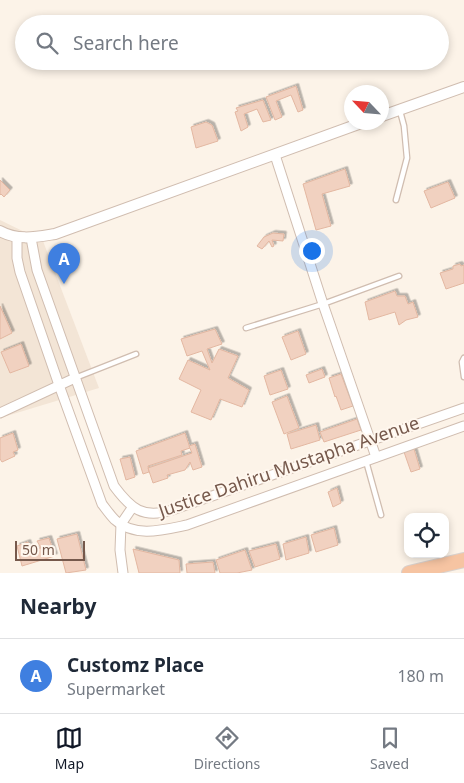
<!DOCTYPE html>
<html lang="en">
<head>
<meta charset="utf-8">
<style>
	body { margin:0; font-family:"Noto Sans",sans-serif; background:#f6f6f7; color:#1f2937 }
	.controls { position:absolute; right:15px; bottom:15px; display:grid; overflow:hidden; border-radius:10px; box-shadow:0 2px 8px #0003 }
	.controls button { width:45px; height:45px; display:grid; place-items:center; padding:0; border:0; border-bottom:1px solid #e0e1e3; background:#fff; color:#1f2937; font:25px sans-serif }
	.compass { position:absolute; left:344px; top:85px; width:45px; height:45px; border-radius:50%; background:#fff; box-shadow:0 2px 8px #0003; rotate:296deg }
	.scale { position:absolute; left:15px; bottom:12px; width:70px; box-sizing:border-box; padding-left:5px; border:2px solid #76594c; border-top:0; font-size:14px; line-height:18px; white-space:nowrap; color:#76594c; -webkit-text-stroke:4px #fff7ee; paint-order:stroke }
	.you { position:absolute; left:311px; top:250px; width:18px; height:18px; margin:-12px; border:4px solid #fff; border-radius:50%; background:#1a73e8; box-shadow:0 0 0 8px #1a73e833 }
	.badge { display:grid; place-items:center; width:32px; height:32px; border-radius:50%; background:#111827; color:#fff; font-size:16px; font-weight:700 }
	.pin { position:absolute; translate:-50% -41px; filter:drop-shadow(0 1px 2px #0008) }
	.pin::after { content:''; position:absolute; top:26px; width:18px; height:15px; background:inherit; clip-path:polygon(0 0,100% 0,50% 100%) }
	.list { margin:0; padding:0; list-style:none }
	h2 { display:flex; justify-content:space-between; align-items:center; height:65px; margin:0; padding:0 20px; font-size:21px }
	h2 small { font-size:16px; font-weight:400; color:#747a83 }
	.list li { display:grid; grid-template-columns:32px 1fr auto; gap:15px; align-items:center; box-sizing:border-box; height:75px; padding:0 20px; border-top:1px solid #e0e1e3 }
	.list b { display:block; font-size:19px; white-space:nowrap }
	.list p { margin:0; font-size:16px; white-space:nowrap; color:#747a83 }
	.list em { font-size:16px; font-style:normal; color:#747a83 }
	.icon { flex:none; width:28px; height:28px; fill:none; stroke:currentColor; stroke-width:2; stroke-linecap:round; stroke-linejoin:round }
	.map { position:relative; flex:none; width:464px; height:573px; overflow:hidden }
	.search { position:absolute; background:#fff; box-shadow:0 2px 8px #0003; left:15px; right:15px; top:15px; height:55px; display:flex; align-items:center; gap:12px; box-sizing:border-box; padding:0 18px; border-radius:28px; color:#747a83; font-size:19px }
	.sheet { height:140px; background:#fff }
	nav { display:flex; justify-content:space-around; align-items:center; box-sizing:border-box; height:70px; border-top:1px solid #e0e1e3; background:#fff; font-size:14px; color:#747a83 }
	nav a { display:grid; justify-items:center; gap:2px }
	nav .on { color:#111827 }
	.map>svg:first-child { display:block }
	.residential { fill:#f3e5d6 }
	.building { fill:#f1d1c0; stroke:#e3b7a1; filter:url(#shadow) }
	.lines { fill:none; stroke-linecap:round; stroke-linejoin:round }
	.service-casing { stroke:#d0bdb0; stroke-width:7 }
	.minor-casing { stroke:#d0bdb0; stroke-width:11 }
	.tertiary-casing { stroke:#d0bdb0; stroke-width:12 }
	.trunk-casing { stroke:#d9d1cd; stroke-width:16 }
	.service { stroke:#fff; stroke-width:4.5 }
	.minor { stroke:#fff; stroke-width:9 }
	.tertiary { stroke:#fff; stroke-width:10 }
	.trunk { stroke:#f6c4a2; stroke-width:14 }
	.labels { text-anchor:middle; stroke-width:4; stroke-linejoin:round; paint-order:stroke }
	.street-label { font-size:18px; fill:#76594c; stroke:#fff7ee }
</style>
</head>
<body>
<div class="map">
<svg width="464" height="573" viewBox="0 0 464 573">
	<defs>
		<filter id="shadow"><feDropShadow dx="2.5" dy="-2.5" stdDeviation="0" flood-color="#0004"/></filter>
	</defs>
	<rect width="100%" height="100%" fill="#fcf3e8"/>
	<path class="residential" d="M0,220L43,241L99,388L0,418Z"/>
	<g class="building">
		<path d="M296,86L303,110L298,112L291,95L276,101L282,117L275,120L266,97Z"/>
		<path d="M263,100L271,120L263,122L257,109L244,114L248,127L241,131L235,112L238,111L236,108Z"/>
		<path d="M206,122L212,125L218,141L196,148L191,127Z"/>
		<path d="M345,169L350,186L322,194L331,226L316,230L303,184Z"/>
		<path d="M0,180L10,190L4,197L1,194L0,195Z"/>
		<path d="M448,182L455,198L431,208L424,191Z"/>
		<path d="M273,233L284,234L283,241L272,240L274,246L272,247L269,241L262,249L257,246L264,237Z"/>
		<path d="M460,264L461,266L464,265V283L446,289L440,273L453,269V266Z"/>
		<path d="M395,291L397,296H405L408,304L413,302L418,317L406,320L399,325L395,312L369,320L365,302Z"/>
		<path d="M0,306L12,333L0,339Z"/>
		<path d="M215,329L222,344L207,349L212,363L219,349L238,356L228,378L249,390L242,407L220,399L211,420L191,412L201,390L179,379L188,360L210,370L202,351L187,356L181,339Z"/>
		<path d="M298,331L306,354L291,360L282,337Z"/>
		<path d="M21,344L29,366L10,373L1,352Z"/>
		<path d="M322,369L325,377L309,383L306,375Z"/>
		<path d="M281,370L288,389L270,395L264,376Z"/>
		<path d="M341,374L353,406L341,410L336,396L335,397L329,378Z"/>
		<path d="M287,396L299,428L284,434L272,402Z"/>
		<path d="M357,419L361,430L324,442L320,432Z"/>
		<path d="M316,425L320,440L291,449L287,434Z"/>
		<path d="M13,433L18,450L13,452L15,456L2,462L0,459V438Z"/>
		<path d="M185,433L190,448L181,451L182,455L148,466L149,472L143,474L136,451Z"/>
		<path d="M195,444L202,467L193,470L190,462L185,470L167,475L168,478L153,483L148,468L192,453L189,446Z"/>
		<path d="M408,449H414L420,469L411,472L404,452Z"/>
		<path d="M130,457L135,477L126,480L120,459Z"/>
		<path d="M337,488L341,503L333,507L328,492Z"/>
		<path d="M334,528L338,545L316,552L311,535Z"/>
		<path d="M77,534L86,570L66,573L57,539Z"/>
		<path d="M306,537L309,553L286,560L283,544Z"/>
		<path d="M49,538L55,556L22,566L17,546L28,542L31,550L41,548L37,541Z"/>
		<path d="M276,544L280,559L255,567L249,551Z"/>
		<path d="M133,549L179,560L180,573H139Z"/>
		<path d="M245,550L252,570L237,573H220L216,560Z"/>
		<path d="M213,562L215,573H187L186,564Z"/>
	</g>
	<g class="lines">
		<g class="service-casing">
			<g id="service">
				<path d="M396,200L407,158L404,126L400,111"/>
				<path d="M246,328L323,304L399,276"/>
				<path d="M464,358L462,362L464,377"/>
				<path d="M75,378L136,354"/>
				<path d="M366,461L381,515"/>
			</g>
		</g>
		<g class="minor-casing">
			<g id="minor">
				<path d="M275,155L323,304L376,457"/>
				<path d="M17,238V258L20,272L59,385L102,504C106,509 110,515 115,520C135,538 163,530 187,525L464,426"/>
				<path d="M31,238L37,270L114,486C131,509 143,519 172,510L464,408"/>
				<path d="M0,413L75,378"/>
				<path d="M123,573L120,550L121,524L132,508"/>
			</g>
		</g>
		<g class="tertiary-casing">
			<g id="tertiary">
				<path d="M382,116L464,87"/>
				<path d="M0,231C18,241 36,237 55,234L364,122"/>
			</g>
		</g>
		<g class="trunk-casing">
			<path id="trunk" d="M409,573L464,560"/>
		</g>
		<use href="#service" class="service"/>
		<use href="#minor" class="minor"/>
		<use href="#tertiary" class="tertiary"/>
		<use href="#trunk" class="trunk"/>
	</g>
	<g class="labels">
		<g class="street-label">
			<text transform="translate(289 467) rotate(-19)" y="6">Justice Dahiru Mustapha Avenue</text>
		</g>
	</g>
</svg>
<div class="controls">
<button><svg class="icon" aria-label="locate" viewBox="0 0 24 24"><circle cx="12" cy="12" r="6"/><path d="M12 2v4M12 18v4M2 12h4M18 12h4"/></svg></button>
</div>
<svg class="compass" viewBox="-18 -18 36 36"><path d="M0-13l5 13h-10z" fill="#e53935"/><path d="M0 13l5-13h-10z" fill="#747a83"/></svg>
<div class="scale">50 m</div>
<div class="you"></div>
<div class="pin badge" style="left:64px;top:284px;background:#3f7fe0">A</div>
<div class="search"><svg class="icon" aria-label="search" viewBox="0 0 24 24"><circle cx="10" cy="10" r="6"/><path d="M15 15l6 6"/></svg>Search here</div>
</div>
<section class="sheet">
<h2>Nearby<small></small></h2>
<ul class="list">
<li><span class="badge" style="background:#3f7fe0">A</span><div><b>Customz Place</b><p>Supermarket</p></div><em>180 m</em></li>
</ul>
</section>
<nav>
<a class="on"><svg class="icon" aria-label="map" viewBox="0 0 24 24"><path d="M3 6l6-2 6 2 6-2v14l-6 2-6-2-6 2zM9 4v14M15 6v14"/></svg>Map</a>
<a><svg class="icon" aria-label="directions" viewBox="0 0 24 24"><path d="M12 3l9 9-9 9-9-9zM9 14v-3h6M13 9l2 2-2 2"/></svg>Directions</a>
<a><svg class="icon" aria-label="saved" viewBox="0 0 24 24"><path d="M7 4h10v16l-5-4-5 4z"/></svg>Saved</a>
</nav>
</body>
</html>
